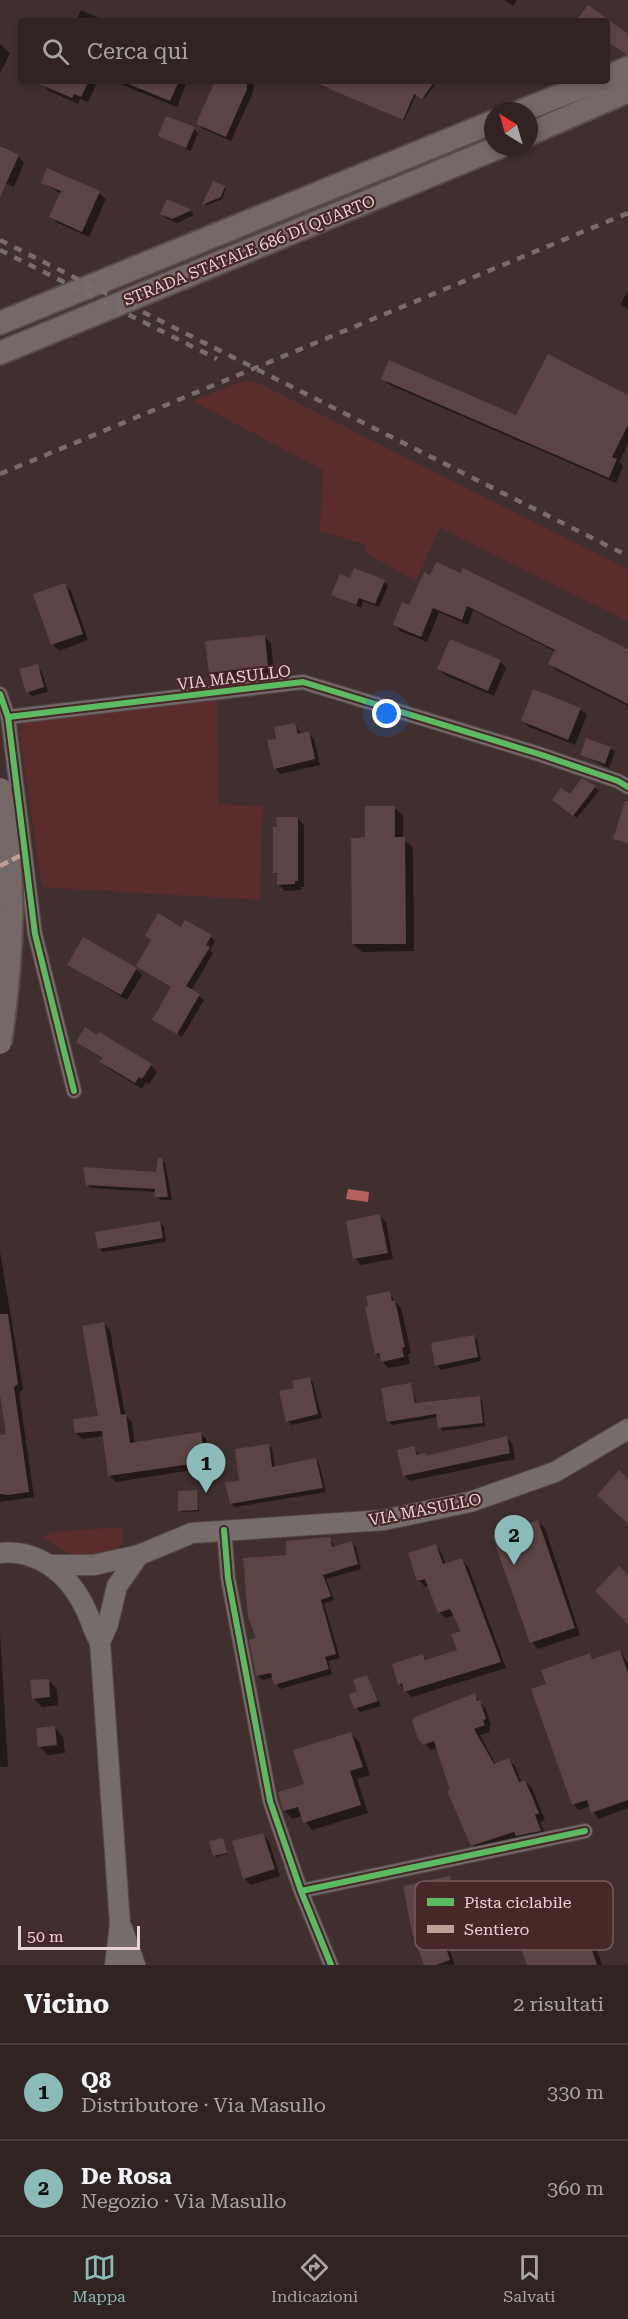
<!DOCTYPE html>
<html lang="it">
<head>
<meta charset="utf-8">
<style>
	body { margin:0; font-family:"Roboto Serif",serif; background:#3c2f2f; color:#f1f3f6 }
	.compass { position:absolute; left:484px; top:102px; width:54px; height:54px; border-radius:50%; background:#302322; box-shadow:0 3px 9px #0003; rotate:323deg }
	.scale { position:absolute; left:18px; bottom:15px; width:122px; box-sizing:border-box; padding-left:6px; border:3px solid #e8d3d2; border-top:0; font-size:16px; line-height:21px; white-space:nowrap; color:#e8d3d2; -webkit-text-stroke:4px #472827; paint-order:stroke }
	.you { position:absolute; left:387px; top:714px; width:21px; height:21px; margin:-15px; border:4px solid #fff; border-radius:50%; background:#1a73e8; box-shadow:0 0 0 9px #1a73e833 }
	.badge { display:grid; place-items:center; width:39px; height:39px; border-radius:50%; background:#8bbbb9; color:#111; font-size:20px; font-weight:700 }
	.pin { position:absolute; translate:-50% -50px; filter:drop-shadow(0 2px 3px #0008) }
	.pin::after { content:''; position:absolute; top:32px; width:21px; height:18px; background:inherit; clip-path:polygon(0 0,100% 0,50% 100%) }
	.list { margin:0; padding:0; list-style:none }
	h2 { display:flex; justify-content:space-between; align-items:center; height:78px; margin:0; padding:0 24px; font-size:26px }
	h2 small { font-size:20px; font-weight:400; color:#a8a4a5 }
	.list li { display:grid; grid-template-columns:39px 1fr auto; gap:18px; align-items:center; box-sizing:border-box; height:96px; padding:0 24px; border-top:2px solid #4b4040 }
	.list b { display:block; font-size:22px; white-space:nowrap }
	.list p { margin:0; font-size:20px; white-space:nowrap; color:#a8a4a5 }
	.list em { font-size:20px; font-style:normal; color:#a8a4a5 }
	.icon { flex:none; width:33px; height:33px; fill:none; stroke:currentColor; stroke-width:2; stroke-linecap:round; stroke-linejoin:round }
	.map { position:relative; flex:none; width:628px; height:1965px; overflow:hidden }
	.search { position:absolute; background:#302322; box-shadow:0 3px 9px #0003; left:18px; right:18px; top:18px; height:66px; display:flex; align-items:center; gap:15px; box-sizing:border-box; padding:0 21px; border-radius:6px; color:#a8a4a5; font-size:22px }
	.sheet { height:270px; background:#302322 }
	nav { display:flex; justify-content:space-around; align-items:center; box-sizing:border-box; height:84px; border-top:2px solid #4b4040; background:#302322; font-size:16px; color:#a8a4a5 }
	nav a { display:grid; justify-items:center; gap:3px }
	nav .on { color:#8bbbb9 }
	.map>svg:first-child { display:block }
	.green { fill:#5a2c2c }
	.water { fill:#b5615f }
	.shadow { fill:#0007 }
	.building { fill:#5c4444 }
	.lines { fill:none; stroke-linecap:round; stroke-linejoin:round }
	.minor-casing { stroke:#594b4a; stroke-width:16 }
	.secondary-casing { stroke:#594b4a; stroke-width:22 }
	.trunk-casing { stroke:#594b4a; stroke-width:26 }
	.minor { stroke:#716a6a; stroke-width:14 }
	.secondary { stroke:#766c6c; stroke-width:20 }
	.trunk { stroke:#746868; stroke-width:22 }
	.rail { stroke:#776d6c; stroke-width:4.5; stroke-dasharray:8 8; stroke-linecap:butt }
	.trunk-bridge-casing { stroke:#594b4a; stroke-width:26; stroke-linecap:butt }
	.trunk-bridge { stroke:#746868; stroke-width:22 }
	.quiet { stroke:#bda197; stroke-width:4.5; stroke-dasharray:9 4.5; stroke-linecap:butt }
	.cycleway-casing { stroke:#472827; stroke-width:10 }
	.cycleway { stroke:#5cba63; stroke-width:6 }
	.labels { text-anchor:middle; stroke-width:4.5; stroke-linejoin:round; paint-order:stroke }
	.street-label { font-size:16px; fill:#e8d3d2; stroke:#472827 }
	.key { fill:#472827; stroke:#775b5a; stroke-width:1.5 }
	.key-label { font-size:16px; fill:#e8d3d2 }
</style>
</head>
<body>
<div class="map">
<svg width="628" height="1965" viewBox="0 0 628 1965">
	<rect width="100%" height="100%" fill="#402f2e"/>
	<g class="green">
		<path d="M245,380L250,382L254,381L628,569V621L440,528L416,581L366,553L365,544L320,531L323,470L193,401Z"/>
		<path d="M217,700L218,804L263,806L260,900L42,887L20,735L23,723Z"/>
		<path d="M121,1527C133,1556 96,1555 77,1558L42,1537L54,1532Z"/>
	</g>
	<path class="water" d="M348,1189L369,1192L368,1202L346,1199Z"/>
	<g class="shadow">
		<path d="M505,0H517L513,6Z"/>
		<path d="M81,10L105,21H76Z"/>
		<path d="M0,44L10,53L0,73Z"/>
		<path d="M44,81H98L88,102L80,99L78,104L49,91L43,85Z"/>
		<path d="M113,81H187L177,107Z"/>
		<path d="M217,81H255L252,95L231,141L204,129L198,124Z"/>
		<path d="M322,81H430L435,85L424,99L416,95L404,121L352,96L321,86Z"/>
		<path d="M194,129L198,133L191,151L160,136Z"/>
		<path d="M0,148L18,156L24,163L14,187L0,181Z"/>
		<path d="M43,182L99,193L106,199L89,237L58,223L51,217L61,194Z"/>
		<path d="M213,183L226,189L222,199L205,206Z"/>
		<path d="M167,201L191,211L194,215L177,223L166,218L162,214Z"/>
		<path d="M628,290V309L620,305Z"/>
		<path d="M383,378L517,417L628,396V444L619,462L623,466L616,483L390,385Z"/>
		<path d="M431,577L628,651V706L556,670L550,664L556,652L473,610L468,625L439,612L427,642L400,631L395,625Z"/>
		<path d="M351,580L384,582L388,586L379,607L363,601L361,608L333,595Z"/>
		<path d="M64,585L71,591L88,640L59,651L53,644Z"/>
		<path d="M264,636L271,643L274,672L217,679L210,672Z"/>
		<path d="M500,661L506,668L494,696L445,675L439,669Z"/>
		<path d="M37,666L41,670L48,692L32,696L27,692Z"/>
		<path d="M580,709L587,715L575,745L529,727L522,720Z"/>
		<path d="M295,724L301,734L308,733L314,739L320,765L281,774L275,768L278,740Z"/>
		<path d="M610,748L615,752L609,768L582,755Z"/>
		<path d="M595,787L599,791L577,818L557,803Z"/>
		<path d="M394,807L403,816V839L413,847L414,951L362,952L353,944L367,839Z"/>
		<path d="M297,818L304,825V887H301V890L285,891L278,884V876L275,872Z"/>
		<path d="M181,929L211,937L215,941L210,950L213,953L191,991L204,1000L182,1037L154,1019L172,988L138,966L152,941L147,936Z"/>
		<path d="M69,965L136,969L142,975L127,1000Z"/>
		<path d="M78,1042L151,1065L157,1072L149,1084L146,1082L142,1089L108,1068L103,1060Z"/>
		<path d="M161,1159L165,1163L172,1200H160L156,1192L91,1188L87,1184L158,1174Z"/>
		<path d="M380,1216L386,1222L393,1259L361,1265L355,1258Z"/>
		<path d="M160,1223L164,1227L166,1242L103,1252L99,1248Z"/>
		<path d="M0,1252L23,1389L19,1393L34,1497L0,1502V1437L7,1436L0,1395Z"/>
		<path d="M389,1293L401,1308L411,1353L408,1354L410,1364L388,1368L376,1353Z"/>
		<path d="M104,1324L110,1330L125,1415L132,1422L135,1443L200,1433L206,1439L211,1467L116,1482L110,1476L104,1436L82,1439L76,1433L100,1417Z"/>
		<path d="M473,1336L477,1340L481,1361L441,1370L437,1365Z"/>
		<path d="M309,1378L313,1383L322,1418L292,1425L288,1421L296,1389Z"/>
		<path d="M411,1385L417,1404L479,1397L482,1400L485,1426L442,1431L438,1417L392,1425L389,1422Z"/>
		<path d="M506,1437L512,1443L515,1459L410,1481L404,1475L414,1448L420,1456L427,1457Z"/>
		<path d="M268,1446L272,1449L275,1468L316,1459L319,1463L326,1492L235,1507L231,1504L241,1482Z"/>
		<path d="M196,1492L199,1511L182,1512L180,1510Z"/>
		<path d="M538,1522L545,1528L580,1635L538,1649L532,1642Z"/>
		<path d="M329,1538L335,1548L352,1543L356,1547L361,1569L326,1579L334,1600L324,1604L340,1658L328,1661L332,1674L280,1689L273,1677L262,1680L258,1676V1639L288,1556Z"/>
		<path d="M435,1545L441,1552L446,1565L462,1560L468,1566L506,1668L412,1697L399,1684L423,1655L428,1661L459,1651L464,1632L455,1615L446,1618L439,1612L429,1586L425,1587L419,1580Z"/>
		<path d="M0,1633L8,1767H0Z"/>
		<path d="M620,1651L628,1664V1808L598,1819L590,1806L579,1810L573,1804L548,1685L589,1655L595,1660Z"/>
		<path d="M367,1676L381,1706L360,1712L356,1708Z"/>
		<path d="M48,1680L57,1689L58,1705L42,1707L33,1698Z"/>
		<path d="M474,1695L486,1709L491,1726L489,1727L490,1732L480,1735L496,1765L509,1760L515,1766L522,1783L525,1781L532,1788L545,1820L540,1822L547,1838L479,1852L473,1845L438,1748L431,1750L420,1739Z"/>
		<path d="M55,1728L63,1737L65,1753L48,1755L39,1746Z"/>
		<path d="M351,1734L359,1742L370,1775L357,1779L368,1813L312,1830L302,1816L293,1819L284,1811Z"/>
		<path d="M262,1835L269,1841L280,1876L251,1885L244,1878Z"/>
		<path d="M223,1839L227,1854L216,1857L214,1855Z"/>
		<path d="M449,1877L455,1883L460,1910L453,1912L456,1929L443,1932L455,1965H425Z"/>
		<path d="M582,1926L591,1934L602,1965H529Z"/>
	</g>
	<g class="building">
		<path d="M588,5L628,34V55L607,42V21H576Z"/>
		<path d="M32,81H89L81,97L74,94L72,98Z"/>
		<path d="M121,81H179L170,101Z"/>
		<path d="M215,81H247V89L226,137L196,124Z"/>
		<path d="M311,81H435L422,99L414,94L403,120Z"/>
		<path d="M166,116L195,127L186,148L158,136Z"/>
		<path d="M0,146L19,155L0,197Z"/>
		<path d="M47,168L100,191L82,232L49,217L61,191L41,183Z"/>
		<path d="M213,181L225,186L221,197L202,205Z"/>
		<path d="M167,199L192,210L172,219L160,214Z"/>
		<path d="M548,354L628,395V425L612,457L617,459L609,478L381,379L389,360L516,415Z"/>
		<path d="M436,562L461,573L463,568L628,649V704L548,664L555,650L467,606L462,620L433,608L421,637L393,625L402,602L409,605L424,572L430,575Z"/>
		<path d="M354,568L385,580L375,604L359,598L356,605L331,595L340,574L350,578Z"/>
		<path d="M65,583L83,634L51,645L33,594Z"/>
		<path d="M265,635L268,666L209,673L205,641Z"/>
		<path d="M450,639L501,660L488,691L437,669Z"/>
		<path d="M38,664L44,687L26,693L19,669Z"/>
		<path d="M533,689L581,708L568,740L521,721Z"/>
		<path d="M295,723L298,734L309,731L315,759L274,769L267,740L276,739L274,727Z"/>
		<path d="M586,738L611,747L605,764L580,755Z"/>
		<path d="M582,778L596,786L573,816L552,800L561,788L570,794Z"/>
		<path d="M625,801H628V843L613,839Z"/>
		<path d="M365,806H395V837H405L406,944H352L351,838L365,837Z"/>
		<path d="M276,817H298V881H295V884L277,885V873H273V827H277Z"/>
		<path d="M158,913L181,927L185,920L212,935L206,945L210,947L186,986L200,994L177,1034L152,1020L171,987L136,966L151,940L145,936Z"/>
		<path d="M83,937L137,968L121,995L67,965Z"/>
		<path d="M85,1027L97,1035L99,1032L152,1064L142,1079L139,1077L135,1083L100,1062L102,1058L76,1042Z"/>
		<path d="M158,1158H162L168,1197H154L155,1189L86,1185L83,1167L156,1172Z"/>
		<path d="M380,1214L388,1253L353,1259L346,1221Z"/>
		<path d="M160,1221L163,1238L98,1249L95,1232Z"/>
		<path d="M390,1291L392,1301L395,1300L405,1347L402,1348L404,1357L381,1362L379,1353L375,1354L365,1307L368,1306L366,1296Z"/>
		<path d="M0,1314H8L18,1384L14,1387L29,1492L8,1495L0,1494V1435L6,1434L0,1396Z"/>
		<path d="M104,1322L121,1415L126,1414L130,1443L201,1432L205,1462L108,1476L102,1431L75,1433L73,1419L98,1416L82,1326Z"/>
		<path d="M474,1335L478,1357L435,1366L431,1343Z"/>
		<path d="M310,1377L318,1414L286,1422L279,1391L294,1388L292,1381Z"/>
		<path d="M411,1383L415,1403L480,1396L483,1423L438,1428L436,1414L387,1422L381,1388Z"/>
		<path d="M507,1436L510,1453L403,1476L397,1450L414,1446L417,1455L425,1453L426,1456Z"/>
		<path d="M269,1444L272,1467L316,1458L323,1488L230,1504L225,1482L239,1481L235,1449Z"/>
		<path d="M619,1470L628,1479V1524L597,1495Z"/>
		<path d="M197,1490L198,1510L178,1511V1491Z"/>
		<path d="M538,1520L575,1628L530,1643L492,1536Z"/>
		<path d="M330,1537L332,1547L352,1541L358,1564L323,1575L331,1596L321,1600L336,1654L325,1657L329,1669L274,1685L271,1673L256,1676L249,1640L256,1638L248,1617L243,1558L286,1555V1541Z"/>
		<path d="M436,1544L443,1564L462,1558L501,1662L404,1692L402,1683L398,1685L392,1664L423,1654L425,1660L457,1650L451,1634L461,1631L450,1609L438,1613L425,1579L417,1581L408,1553Z"/>
		<path d="M619,1566L628,1575V1624L595,1591Z"/>
		<path d="M620,1650L628,1673V1800L591,1813L587,1800L572,1805L531,1689L546,1684L541,1670L590,1653L592,1659Z"/>
		<path d="M367,1675L378,1701L354,1709L349,1695L357,1691L353,1680Z"/>
		<path d="M49,1679L50,1697L32,1699L30,1680Z"/>
		<path d="M475,1693L477,1701L480,1700L486,1719L483,1720L485,1725L474,1729L494,1764L509,1758L519,1782L525,1780L539,1813L535,1815L541,1831L516,1836L514,1832L471,1846L447,1791L450,1790L434,1741L423,1745L419,1740L412,1722L415,1717Z"/>
		<path d="M55,1726L57,1745L38,1747L36,1728Z"/>
		<path d="M351,1732L363,1767L350,1771L361,1805L303,1823L298,1807L283,1811L278,1792L304,1784L293,1750Z"/>
		<path d="M263,1833L275,1869L243,1879L232,1841Z"/>
		<path d="M223,1838L227,1853L213,1856L209,1841Z"/>
		<path d="M450,1876L456,1905L448,1907L452,1924L439,1927L450,1960L436,1965H424L412,1932L403,1886Z"/>
		<path d="M583,1924L597,1965H527L520,1946Z"/>
	</g>
	<g class="lines">
		<g class="minor-casing">
			<g id="minor">
				<path d="M0,694L8,717L35,934L74,1091"/>
				<path d="M8,717L303,682L539,754L618,781L628,787"/>
				<path d="M224,1530L228,1578L270,1801L301,1891L331,1965"/>
				<path d="M301,1891L585,1831"/>
			</g>
		</g>
		<g class="secondary-casing">
			<g id="secondary">
				<path d="M0,1553C38,1549 69,1574 85,1608C91,1619 93,1631 100,1642"/>
				<path d="M50,1565H94L139,1555L192,1533L384,1520L470,1502L555,1472L628,1429"/>
				<path d="M122,1928L135,1965"/>
				<path d="M115,1965L120,1924L100,1642L108,1624L117,1586L139,1555"/>
			</g>
		</g>
		<g class="trunk-casing">
			<g id="trunk">
				<path d="M607,77L628,68"/>
				<path d="M521,111L597,81"/>
				<path d="M529,134L628,91"/>
				<path d="M0,323L493,122"/>
				<path d="M0,353L499,147"/>
			</g>
		</g>
		<use href="#minor" class="minor"/>
		<use href="#secondary" class="secondary"/>
		<use href="#trunk" class="trunk"/>
		<g class="rail">
			<path d="M0,240L628,556"/>
			<path d="M0,250L217,359"/>
			<path d="M0,474L628,213"/>
		</g>
		<g class="trunk-bridge-casing">
			<path id="trunk-bridge" d="M0,789C17,873 13,958 0,1043"/>
		</g>
		<use href="#trunk-bridge" class="trunk-bridge"/>
		<path class="quiet" d="M0,866L27,852"/>
		<g class="cycleway-casing">
			<g id="cycleway">
				<path d="M0,694L8,717L35,934L74,1091"/>
				<path d="M8,717L303,682L539,754L618,781L628,787"/>
				<path d="M224,1530L228,1578L270,1801L301,1891L331,1965"/>
				<path d="M301,1891L585,1831"/>
			</g>
		</g>
		<use href="#cycleway" class="cycleway"/>
	</g>
	<g class="labels">
		<g class="street-label">
			<text transform="translate(249 250) rotate(-22)" y="6">STRADA STATALE 686 DI QUARTO</text>
			<text transform="translate(234 677) rotate(-7)" y="6">VIA MASULLO</text>
			<text transform="translate(425 1509) rotate(-11)" y="6">VIA MASULLO</text>
		</g>
	</g>
	<rect x="415" y="1881" width="198" height="69" rx="9" class="key"/>
	<rect x="427" y="1898" width="27" height="8" fill="#5cba63"/>
	<rect x="427" y="1925" width="27" height="8" fill="#bda197"/>
	<g class="key-label">
		<text x="464" y="1908">Pista ciclabile</text>
		<text x="464" y="1935">Sentiero</text>
	</g>
</svg>
<svg class="compass" viewBox="-18 -18 36 36"><path d="M0-13l5 13h-10z" fill="#e53935"/><path d="M0 13l5-13h-10z" fill="#a8a4a5"/></svg>
<div class="scale">50 m</div>
<div class="you"></div>
<div class="pin badge" style="left:206px;top:1493px">1</div>
<div class="pin badge" style="left:514px;top:1565px">2</div>
<div class="search"><svg class="icon" aria-label="search" viewBox="0 0 24 24"><circle cx="10" cy="10" r="6"/><path d="M15 15l6 6"/></svg>Cerca qui</div>
</div>
<section class="sheet">
<h2>Vicino<small>2 risultati</small></h2>
<ul class="list">
<li><span class="badge">1</span><div><b>Q8</b><p>Distributore · Via Masullo</p></div><em>330 m</em></li>
<li><span class="badge">2</span><div><b>De Rosa</b><p>Negozio · Via Masullo</p></div><em>360 m</em></li>
</ul>
</section>
<nav>
<a class="on"><svg class="icon" aria-label="map" viewBox="0 0 24 24"><path d="M3 6l6-2 6 2 6-2v14l-6 2-6-2-6 2zM9 4v14M15 6v14"/></svg>Mappa</a>
<a><svg class="icon" aria-label="directions" viewBox="0 0 24 24"><path d="M12 3l9 9-9 9-9-9zM9 14v-3h6M13 9l2 2-2 2"/></svg>Indicazioni</a>
<a><svg class="icon" aria-label="saved" viewBox="0 0 24 24"><path d="M7 4h10v16l-5-4-5 4z"/></svg>Salvati</a>
</nav>
</body>
</html>
